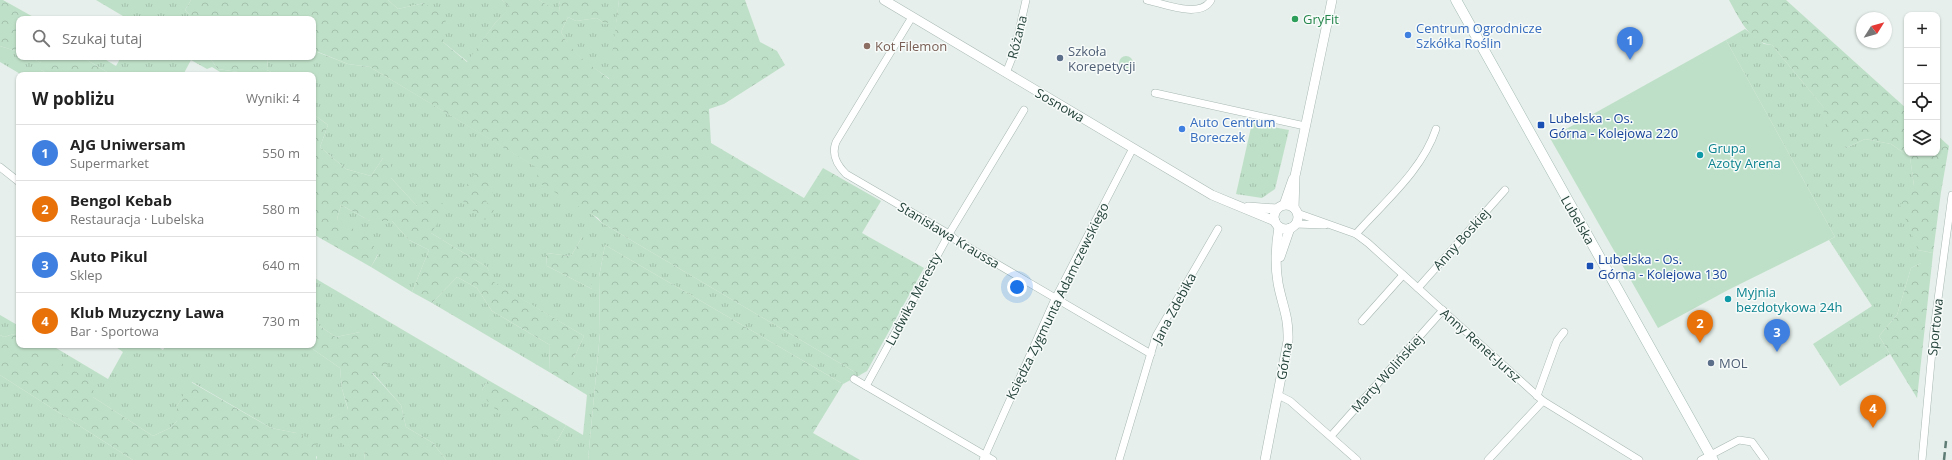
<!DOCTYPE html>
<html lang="pl">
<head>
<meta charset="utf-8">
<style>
	body { margin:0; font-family:"Open Sans",sans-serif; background:#f6f6f6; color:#222 }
	.controls { position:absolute; right:12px; top:12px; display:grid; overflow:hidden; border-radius:8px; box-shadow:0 1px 3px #0004 }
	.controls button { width:36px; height:36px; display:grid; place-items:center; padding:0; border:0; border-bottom:1px solid #e0e0e0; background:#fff; color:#222; font:20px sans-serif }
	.compass { position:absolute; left:1856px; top:12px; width:36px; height:36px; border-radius:50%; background:#fff; box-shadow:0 1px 3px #0004; rotate:53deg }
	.you { position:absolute; left:1017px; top:287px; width:14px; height:14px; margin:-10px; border:3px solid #fff; border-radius:50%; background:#1a73e8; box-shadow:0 0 0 6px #1a73e833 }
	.badge { display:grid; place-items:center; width:26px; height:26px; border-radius:50%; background:#804e3d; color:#fff; font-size:13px; font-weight:700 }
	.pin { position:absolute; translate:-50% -33px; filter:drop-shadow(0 1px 2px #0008) }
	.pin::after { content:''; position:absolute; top:21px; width:14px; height:12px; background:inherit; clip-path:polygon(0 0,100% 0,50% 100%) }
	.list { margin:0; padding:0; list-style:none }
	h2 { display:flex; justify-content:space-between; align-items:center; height:52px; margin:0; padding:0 16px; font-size:17px }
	h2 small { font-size:13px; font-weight:400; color:#767676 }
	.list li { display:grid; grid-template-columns:26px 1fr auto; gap:12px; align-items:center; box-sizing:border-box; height:56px; padding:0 16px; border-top:1px solid #e0e0e0 }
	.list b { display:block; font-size:15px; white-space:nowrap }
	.list p { margin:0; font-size:13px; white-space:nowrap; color:#767676 }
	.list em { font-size:13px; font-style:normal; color:#767676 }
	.icon { flex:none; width:22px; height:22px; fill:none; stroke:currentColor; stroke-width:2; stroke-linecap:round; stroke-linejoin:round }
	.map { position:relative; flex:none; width:1952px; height:460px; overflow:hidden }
	.search { position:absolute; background:#fff; box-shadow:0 1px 3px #0004; left:16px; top:16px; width:300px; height:44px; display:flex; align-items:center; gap:10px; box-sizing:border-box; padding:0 14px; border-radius:8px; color:#767676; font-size:15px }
	.panel { position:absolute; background:#fff; box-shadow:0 1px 3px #0004; left:16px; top:72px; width:300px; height:276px; border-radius:8px }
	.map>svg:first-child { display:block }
	.grass { fill:url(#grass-tufts); fill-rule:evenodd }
	.forest { fill:url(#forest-crowns) }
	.park { fill:#bfe0c8 }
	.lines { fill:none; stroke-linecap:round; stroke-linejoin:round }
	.minor-casing { stroke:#a8b8b2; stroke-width:8 }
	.tertiary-casing { stroke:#a8b8b2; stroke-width:10 }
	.secondary-casing { stroke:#a4bbb3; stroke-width:11 }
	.minor { stroke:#fff; stroke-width:7 }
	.tertiary { stroke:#fff; stroke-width:9 }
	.secondary { stroke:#fff; stroke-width:10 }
	.rail { stroke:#5f7d75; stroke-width:2.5; stroke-dasharray:8 4; stroke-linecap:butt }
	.leisure-dot { fill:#2e9e5b; stroke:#f7fbf9; stroke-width:1.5 }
	.shop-dot { fill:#3f7fe0; stroke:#f7fbf9; stroke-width:1.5 }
	.education-dot { fill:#8d6e63; stroke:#f7fbf9; stroke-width:1.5 }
	.service-dot { fill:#5c6f8a; stroke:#f7fbf9; stroke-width:1.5 }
	.transit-dot { fill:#1a4fb4; stroke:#f7fbf9; stroke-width:1.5 }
	.culture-dot { fill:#0f9aa8; stroke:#f7fbf9; stroke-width:1.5 }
	.labels { text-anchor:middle; stroke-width:3; stroke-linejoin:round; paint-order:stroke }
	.leisure-label { font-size:13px; fill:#27864d; stroke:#f7fbf9; text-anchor:start }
	.shop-label { font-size:13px; fill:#366cbe; stroke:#f7fbf9; text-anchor:start }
	.street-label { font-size:13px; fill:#24423a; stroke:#f7fbf9 }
	.education-label { font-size:13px; fill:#785e54; stroke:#f7fbf9; text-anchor:start }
	.service-label { font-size:13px; fill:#4e5e75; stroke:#f7fbf9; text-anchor:start }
	.transit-label { font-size:13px; fill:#164399; stroke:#f7fbf9; text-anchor:start }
	.culture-label { font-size:13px; fill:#0d838f; stroke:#f7fbf9; text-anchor:start }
</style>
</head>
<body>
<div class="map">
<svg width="1952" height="460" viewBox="0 0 1952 460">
	<defs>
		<pattern id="grass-tufts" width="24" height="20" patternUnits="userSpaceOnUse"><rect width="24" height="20" fill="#bfe0c8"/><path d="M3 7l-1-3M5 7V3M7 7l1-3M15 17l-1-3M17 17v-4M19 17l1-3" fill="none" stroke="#a4c1ad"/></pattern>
		<pattern id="forest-crowns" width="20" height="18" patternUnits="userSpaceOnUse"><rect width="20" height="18" fill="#bfe0c8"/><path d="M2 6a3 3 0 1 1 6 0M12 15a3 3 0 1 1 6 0" fill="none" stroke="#a4c1ad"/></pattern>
	</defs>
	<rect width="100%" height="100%" fill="#e6efeb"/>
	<g class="grass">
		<path d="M96,0H191L185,10L193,19H128Z"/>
		<path d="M388,0H502L511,7L495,23L468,62L443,42L424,3L398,9Z"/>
		<path d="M539,0H560L559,13Z"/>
		<path d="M593,0H619L610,79L585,62L570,48L561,32L568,17L576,21L597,18L605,24L593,10Z"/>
		<path d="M1745,29L1764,44L1772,45L1825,109L1846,148L1865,139L1891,144L1910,157L1914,186L1918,250L1933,253L1932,263H1921L1911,268L1897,315L1879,336L1890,354L1840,386L1813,344L1872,306L1829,240L1835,237L1726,40Z"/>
		<path d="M0,46L19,52V57H30L41,63V70L50,75H22L0,62Z"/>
		<path d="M317,52L348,64L370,67L540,169L602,223L860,375L843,384L605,245L599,277L600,333L588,460H446L433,443L406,427L401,405L372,372L360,332L336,337L318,325L319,315L313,310V277L488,380L482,390L557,441L566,425L583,435L587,395L574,387V358L584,336L493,282L487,267L431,233L417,206L391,178L383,158L371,176L346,169L320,147L328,125L316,116L313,118V75H277L267,70L268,57H304L307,60H311ZM582,237L592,289L547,266L546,253L571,256Z"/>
		<path d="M82,57H101L116,66L121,57H209L218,69L238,72L239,75H225L212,67L207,69L191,60L183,75H112Z"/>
		<path d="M1252,123L1289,130L1275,189L1262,198L1236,194Z"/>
		<path d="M341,205L370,221H392L409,240L429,250L412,292L371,267L378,255L337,219Z"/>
		<path d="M457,277L477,288L492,311L550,345L549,372L432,303Z"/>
		<path d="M0,315L19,326V337L14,334L4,337L0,335Z"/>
		<path d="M32,345H51L108,379L123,352L113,345H155L163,350L166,345H307L340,368L342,389L348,410L328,420L364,451L365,460H316L317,457L296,433L271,428L192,382L177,406V421L170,428L153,436L93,397Z"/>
		<path d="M0,375L133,460H0Z"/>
	</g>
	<g class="forest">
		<path d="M0,0H3L37,19H19V52L0,46Z"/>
		<path d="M191,0H388L398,9L424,3L446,18L443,42L467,62L495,23L510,7L502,0H539L559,12L560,0H593V10L610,14L609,22L605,24L597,18L576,21L568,17L561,32C575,58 587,61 609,79L619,0H745L760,42L777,51L785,65L724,104L709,109L711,143L804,198L823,168L881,201L862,233L924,268L867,371L860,375L602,223L598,218L536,181L539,169L370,67L348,64L318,52L311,60H307L304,57H313V19H193L185,10Z"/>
		<path d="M1729,0H1786L1907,109V153H1937V135L1949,146L1941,192L1933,253L1918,250L1900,205L1914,186L1910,157L1891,144L1865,139L1846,148L1823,120L1824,108L1772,45C1750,43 1739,18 1729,0Z"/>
		<path d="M30,57H82L112,75H50L41,70V63Z"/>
		<path d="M209,57H268L267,70L277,75H239L238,72L218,69Z"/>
		<path d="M316,116L328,125L320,147L346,169L371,176L383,158L391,160V178L417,206L434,196L448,208L431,233L487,267L494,282L584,336L574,358V387L549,372L550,345L492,311L477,288L457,277L432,303L412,292L429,250L409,240L392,221H370L341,205L337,219L370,239L378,254L371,267L313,234V189L316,187L313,181V118Z"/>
		<path d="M480,169L496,180V188L486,201L494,211L485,220L464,204L462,192L476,172Z"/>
		<path d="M582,237L586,239L591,252L592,289L547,266L546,253L571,256Z"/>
		<path d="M605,245L843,384L813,433L860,460H588L600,333L599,277Z"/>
		<path d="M1921,263H1932L1917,398L1879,336L1897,315L1911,268Z"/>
		<path d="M313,310L319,315L318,325L336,337L360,332L389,358L386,372L372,373L401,405L406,427L433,443L446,460H365L364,451H350L328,430V420L348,409L342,389L340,368L307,345H313Z"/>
		<path d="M14,334L19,337V345H32L94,383L93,397L153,436L170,428L177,421V406L191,382L271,428L296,433L316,441V460H133L0,375V335L4,337Z"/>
		<path d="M488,380L566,425L557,441L490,406L482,390Z"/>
	</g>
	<g class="park">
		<path d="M1726,40L1835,237L1728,290L1658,328L1550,138Z"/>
		<circle cx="1126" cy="63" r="7"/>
	</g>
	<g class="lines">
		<g class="minor-casing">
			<g id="minor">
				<path d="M1147,0C1164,4 1201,19 1211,0"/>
				<path d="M912,17L836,142C831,155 837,165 846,174L949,234L956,240L1151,354"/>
				<path d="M1006,73L1014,53L1026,0"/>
				<path d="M1155,93L1305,126"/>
				<path d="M0,167L19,182"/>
				<path d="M1297,213L1356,234L1368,243L1543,401L1639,460"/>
				<path d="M1295,224L1325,225"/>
				<path d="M1356,234C1384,202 1422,171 1436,129"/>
				<path d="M1418,288L1505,190"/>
				<path d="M1362,321L1403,275"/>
				<path d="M854,379L993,460"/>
				<path d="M866,386L949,234L1024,110"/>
				<path d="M1278,395L1290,401L1357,460"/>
				<path d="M1537,396L1557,341L1564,332"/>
				<path d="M1331,436L1443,310"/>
				<path d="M983,460L1055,299L1133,148"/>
				<path d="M1119,460L1156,336L1218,229"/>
				<path d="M1488,460L1543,401"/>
				<path d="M1701,460L1739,440L1752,442L1765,460"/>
				<path d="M1922,460L1934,329L1952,195"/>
			</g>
		</g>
		<g class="tertiary-casing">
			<g id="tertiary">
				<path d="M884,0L1212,195L1275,221"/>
				<path d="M1284,205L1293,179"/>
				<circle cx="1286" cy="217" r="12"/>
				<path d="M1248,207L1277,209"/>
				<path d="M1294,208L1295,176L1332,0"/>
				<path d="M1280,257L1290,228"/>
				<path d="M1265,460L1288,341C1289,316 1282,305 1278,283C1275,265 1276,244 1279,227"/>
			</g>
		</g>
		<g class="secondary-casing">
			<path id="secondary" d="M1456,0L1713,460"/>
		</g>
		<use href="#minor" class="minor"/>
		<use href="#tertiary" class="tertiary"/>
		<use href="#secondary" class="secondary"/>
		<path class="rail" d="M1944,460L1946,441"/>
	</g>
	<circle class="leisure-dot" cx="1295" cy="19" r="4"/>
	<g class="shop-dot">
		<circle cx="1408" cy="35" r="4"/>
		<circle cx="1182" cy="129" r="4"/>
	</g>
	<circle class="education-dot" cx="867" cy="46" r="4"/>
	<g class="service-dot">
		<circle cx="1060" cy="58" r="4"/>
		<circle cx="1711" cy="363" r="4"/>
	</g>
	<g class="transit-dot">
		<rect x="1537" y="121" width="8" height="8" rx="2"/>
		<rect x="1586" y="262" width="8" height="8" rx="2"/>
	</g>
	<g class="culture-dot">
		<circle cx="1700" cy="155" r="4"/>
		<circle cx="1728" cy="299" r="4"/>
	</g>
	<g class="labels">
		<g class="leisure-label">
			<text x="1303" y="24">GryFit</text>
		</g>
		<g class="shop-label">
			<text x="1416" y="33">Centrum Ogrodnicze<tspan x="1416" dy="15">Szkółka Roślin</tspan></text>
			<text x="1190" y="127">Auto Centrum<tspan x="1190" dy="15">Boreczek</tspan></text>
		</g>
		<g class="street-label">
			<text transform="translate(1017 37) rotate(-76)" y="5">Różana</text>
			<text transform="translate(1060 105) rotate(30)" y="5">Sosnowa</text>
			<text transform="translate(1578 220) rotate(60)" y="5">Lubelska</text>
			<text transform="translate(949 235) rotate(31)" y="5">Stanisława Kraussa</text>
			<text transform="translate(1461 239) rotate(-48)" y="5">Anny Boskiej</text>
			<text transform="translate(913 299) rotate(-62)" y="5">Ludwika Meresty</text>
			<text transform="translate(1057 301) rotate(-64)" y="5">Księdza Zygmunta Adamczewskiego</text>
			<text transform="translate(1174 308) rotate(-62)" y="5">Jana Zdebika</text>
			<text transform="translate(1935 327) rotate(-84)" y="5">Sportowa</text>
			<text transform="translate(1481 345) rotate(42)" y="5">Anny Renet-Jursz</text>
			<text transform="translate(1284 361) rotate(-80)" y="5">Górna</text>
			<text transform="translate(1387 373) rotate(-48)" y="5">Marty Wolińskiej</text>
		</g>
		<g class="education-label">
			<text x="875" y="51">Kot Filemon</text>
		</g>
		<g class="service-label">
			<text x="1068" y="56">Szkoła<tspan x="1068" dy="15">Korepetycji</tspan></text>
			<text x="1719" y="368">MOL</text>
		</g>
		<g class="transit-label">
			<text x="1549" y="123">Lubelska - Os.<tspan x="1549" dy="15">Górna - Kolejowa 220</tspan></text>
			<text x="1598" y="264">Lubelska - Os.<tspan x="1598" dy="15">Górna - Kolejowa 130</tspan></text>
		</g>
		<g class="culture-label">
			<text x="1708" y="153">Grupa<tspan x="1708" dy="15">Azoty Arena</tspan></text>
			<text x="1736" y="297">Myjnia<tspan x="1736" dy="15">bezdotykowa 24h</tspan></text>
		</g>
	</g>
</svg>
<div class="controls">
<button>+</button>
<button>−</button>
<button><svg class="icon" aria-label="locate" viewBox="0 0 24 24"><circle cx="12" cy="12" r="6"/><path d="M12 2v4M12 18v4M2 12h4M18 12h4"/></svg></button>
<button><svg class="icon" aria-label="layers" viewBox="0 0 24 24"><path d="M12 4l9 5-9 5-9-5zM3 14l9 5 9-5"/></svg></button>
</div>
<svg class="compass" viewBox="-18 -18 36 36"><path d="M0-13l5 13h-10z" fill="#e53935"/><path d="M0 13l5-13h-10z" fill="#767676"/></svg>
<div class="you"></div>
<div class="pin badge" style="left:1630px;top:60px;background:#3f7fe0">1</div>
<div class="pin badge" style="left:1700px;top:343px;background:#e8710a">2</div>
<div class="pin badge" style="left:1777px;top:352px;background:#3f7fe0">3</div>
<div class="pin badge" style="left:1873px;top:428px;background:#e8710a">4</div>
<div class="search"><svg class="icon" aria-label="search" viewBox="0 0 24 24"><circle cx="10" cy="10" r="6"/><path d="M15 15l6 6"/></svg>Szukaj tutaj</div>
<section class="panel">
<h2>W pobliżu<small>Wyniki: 4</small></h2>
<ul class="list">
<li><span class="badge" style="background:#3f7fe0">1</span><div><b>AJG Uniwersam</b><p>Supermarket</p></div><em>550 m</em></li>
<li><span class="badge" style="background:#e8710a">2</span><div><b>Bengol Kebab</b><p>Restauracja · Lubelska</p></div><em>580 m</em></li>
<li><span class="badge" style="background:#3f7fe0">3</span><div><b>Auto Pikul</b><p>Sklep</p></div><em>640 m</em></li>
<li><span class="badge" style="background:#e8710a">4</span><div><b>Klub Muzyczny Lawa</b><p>Bar · Sportowa</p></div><em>730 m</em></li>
</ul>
</section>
</div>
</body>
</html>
